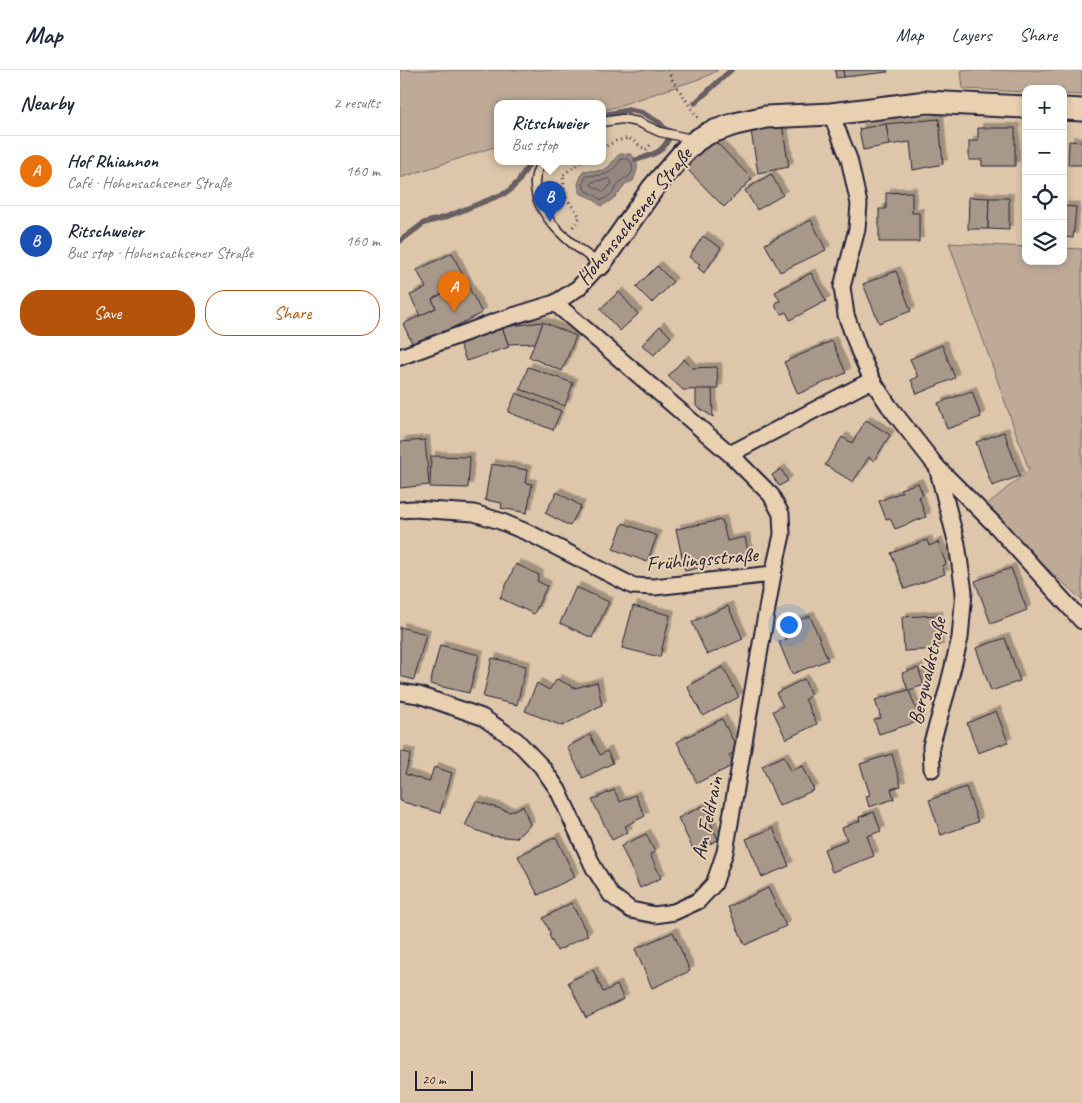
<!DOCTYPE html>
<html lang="en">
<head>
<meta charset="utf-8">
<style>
	body { margin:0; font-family:Caveat,sans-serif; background:#f6f6f7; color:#1f2937 }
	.controls { position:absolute; right:15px; top:15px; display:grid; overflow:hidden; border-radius:10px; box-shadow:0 2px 8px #0003 }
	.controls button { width:45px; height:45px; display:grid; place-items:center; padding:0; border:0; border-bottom:1px solid #e0e1e3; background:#fff; color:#1f2937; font:25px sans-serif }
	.scale { position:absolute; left:15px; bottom:12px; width:58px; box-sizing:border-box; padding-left:5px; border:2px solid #22223b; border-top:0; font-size:14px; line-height:18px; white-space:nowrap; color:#22223b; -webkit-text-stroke:4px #e9d0b1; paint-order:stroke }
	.you { position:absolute; left:388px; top:554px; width:18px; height:18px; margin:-12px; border:4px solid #fff; border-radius:50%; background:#1a73e8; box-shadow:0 0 0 8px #1a73e833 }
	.badge { display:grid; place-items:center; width:32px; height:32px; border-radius:50%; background:#b45309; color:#fff; font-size:16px; font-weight:700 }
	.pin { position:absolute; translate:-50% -41px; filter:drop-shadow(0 1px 2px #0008) }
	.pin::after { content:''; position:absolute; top:26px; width:18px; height:15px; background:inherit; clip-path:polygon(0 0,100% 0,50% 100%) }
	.popup { position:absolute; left:94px; top:30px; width:112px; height:65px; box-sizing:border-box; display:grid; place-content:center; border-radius:10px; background:#fff; filter:drop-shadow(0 1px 4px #0005); font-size:16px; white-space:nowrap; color:#747a83 }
	.popup b { font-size:19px; color:#1f2937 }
	.popup::after { content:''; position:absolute; left:50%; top:100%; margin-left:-10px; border:10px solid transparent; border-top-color:#fff }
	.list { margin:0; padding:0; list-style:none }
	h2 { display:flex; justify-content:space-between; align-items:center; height:65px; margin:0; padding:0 20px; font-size:21px }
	h2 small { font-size:16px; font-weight:400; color:#747a83 }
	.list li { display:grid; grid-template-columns:32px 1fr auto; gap:15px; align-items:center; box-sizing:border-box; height:70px; padding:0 20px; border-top:1px solid #e0e1e3 }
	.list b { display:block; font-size:19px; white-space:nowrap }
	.list p { margin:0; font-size:16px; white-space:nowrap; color:#747a83 }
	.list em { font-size:16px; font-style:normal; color:#747a83 }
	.actions { display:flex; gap:10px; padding:15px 20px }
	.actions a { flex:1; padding:11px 0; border:1px solid #b45309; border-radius:20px; text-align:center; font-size:18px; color:#b45309 }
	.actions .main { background:#b45309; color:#fff }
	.icon { flex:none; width:28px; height:28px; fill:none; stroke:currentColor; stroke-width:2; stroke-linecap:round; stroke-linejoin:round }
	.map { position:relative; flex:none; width:682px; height:1033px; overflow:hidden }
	header { display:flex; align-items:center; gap:30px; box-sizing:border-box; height:70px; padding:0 25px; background:#fff; border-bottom:1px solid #e0e1e3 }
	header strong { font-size:24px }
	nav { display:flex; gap:28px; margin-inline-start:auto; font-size:18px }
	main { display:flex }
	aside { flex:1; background:#fff }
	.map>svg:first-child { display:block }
	.green { fill:#beaa97; stroke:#706669 }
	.water { fill:#958780; stroke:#675f64 }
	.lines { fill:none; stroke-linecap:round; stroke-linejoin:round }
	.shore { stroke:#504a57; stroke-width:1 }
	.stream { stroke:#675f64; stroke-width:5.5 }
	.building { fill:#a8988a; stroke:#22223b; filter:url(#shadow) }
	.lane-casing { stroke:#22223b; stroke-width:11 }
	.street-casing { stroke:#22223b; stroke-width:19 }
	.secondary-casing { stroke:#22223b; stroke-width:25 }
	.path { stroke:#22223b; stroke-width:3; stroke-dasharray:1 4; stroke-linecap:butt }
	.lane { stroke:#e9d0b1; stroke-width:8 }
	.street { stroke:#e9d0b1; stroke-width:15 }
	.secondary { stroke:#e9d0b1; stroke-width:21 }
	.labels { text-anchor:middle; stroke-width:4; stroke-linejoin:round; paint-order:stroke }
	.street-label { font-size:21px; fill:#22223b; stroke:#e9d0b1 }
</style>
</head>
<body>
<header>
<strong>Map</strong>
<nav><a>Map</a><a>Layers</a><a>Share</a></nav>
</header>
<main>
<aside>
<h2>Nearby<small>2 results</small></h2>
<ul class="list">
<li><span class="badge" style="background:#e8710a">A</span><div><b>Hof Rhiannon</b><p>Café · Hohensachsener Straße</p></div><em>160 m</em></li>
<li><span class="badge" style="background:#1a4fb4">B</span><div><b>Ritschweier</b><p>Bus stop · Hohensachsener Straße</p></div><em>160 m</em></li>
</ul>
<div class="actions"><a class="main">Save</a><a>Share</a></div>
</aside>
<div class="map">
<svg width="682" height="1033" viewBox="0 0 682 1033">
	<defs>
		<filter id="shadow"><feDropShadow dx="4.5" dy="-4.5" stdDeviation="0" flood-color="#0004"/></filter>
	</defs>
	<rect width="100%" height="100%" fill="#ddc6aa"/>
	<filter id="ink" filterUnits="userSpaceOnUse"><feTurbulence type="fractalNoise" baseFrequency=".02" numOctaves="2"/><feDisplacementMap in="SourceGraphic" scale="10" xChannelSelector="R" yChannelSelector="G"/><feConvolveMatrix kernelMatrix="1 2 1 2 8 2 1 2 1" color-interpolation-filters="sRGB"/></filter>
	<g filter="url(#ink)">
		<g class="green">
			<path d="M0,0H318L305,7L203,41L202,33H98L97,76L0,108Z"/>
			<path d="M561,0H682V25L663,24V19H626V22L563,19Z"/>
			<path d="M549,173L626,177V191H663V178L682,179V530L582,439L629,400Z"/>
		</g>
		<path class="water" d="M220,84H231C240,93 238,99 233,111L225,114C219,125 212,131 201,136L193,129L180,123L178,114L183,101C189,99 196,102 203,100C212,97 213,88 220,84Z"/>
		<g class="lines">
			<g class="shore">
				<path d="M221,89H229C234,95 234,103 228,107C223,111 225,106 221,111C213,119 214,126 201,130L195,125L185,120L183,114L186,106C206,105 210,106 221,89Z"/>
				<path d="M210,109L212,113L204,122L191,115L192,112Z"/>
			</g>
			<g class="stream">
				<path d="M295,33L331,0"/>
				<path d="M202,45L228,40L243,43L260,53L265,59L270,61L271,64C263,83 255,84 236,90"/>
				<path d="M0,171L24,153L46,147L108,122L118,112L131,91"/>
			</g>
		</g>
		<g class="building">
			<path d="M435,0H443L444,7L436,8Z"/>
			<path d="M443,0H487L488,2L444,7Z"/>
			<path d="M539,49L543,94L513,100L510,72L489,75L486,54Z"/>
			<path d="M486,54L489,75L463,80L459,59Z"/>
			<path d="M382,55L389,97L358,103L351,61Z"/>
			<path d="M578,58H615V96H582V90H569V71H578Z"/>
			<path d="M313,69L352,109L324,137L285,97Z"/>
			<path d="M669,71L682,72V95H668Z"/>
			<path d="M371,104L383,125L357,140L345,120Z"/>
			<path d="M512,122V143H519V172H479V139H486V123Z"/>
			<path d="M569,127L589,128L588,159H568Z"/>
			<path d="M589,128H609V160L588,159Z"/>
			<path d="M663,136L676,137L673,168L663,167Z"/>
			<path d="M411,150L426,180L380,202L365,174Z"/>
			<path d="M303,166L321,178L304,203L298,198L300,194L289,187Z"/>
			<path d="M52,183L66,212L32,229L36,238L20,246L10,225L26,218L17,200Z"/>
			<path d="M257,196L273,212L252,233L236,217Z"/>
			<path d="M496,201L511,241L479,253L463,214Z"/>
			<path d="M411,203L426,231L390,250L386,242L382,244L376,238V232L380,231L375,222Z"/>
			<path d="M66,212L82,243L14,277L3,254L36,238L32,229Z"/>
			<path d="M219,222L238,244L220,261L200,239Z"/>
			<path d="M143,252L176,266L162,301L129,287Z"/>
			<path d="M143,252L135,273L108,274L102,257Z"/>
			<path d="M260,256L271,267L254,285L242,275Z"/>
			<path d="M102,257L109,277L66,291L59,272Z"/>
			<path d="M432,271L446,303L398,324L384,292Z"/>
			<path d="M542,275L555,308L517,324L511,310L518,307L510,289Z"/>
			<path d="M284,289L292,298L317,297L318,319L283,320L268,306Z"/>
			<path d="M128,297L173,313L165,336L120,319Z"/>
			<path d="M296,319H312L313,347L296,336Z"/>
			<path d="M572,321L581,347L547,359L538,333Z"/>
			<path d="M116,323L161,341L153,360L108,342Z"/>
			<path d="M466,350L490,365L474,391L469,387L453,412L425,395L442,367L452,373Z"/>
			<path d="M604,362L620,406L592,416L576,372Z"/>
			<path d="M25,370L29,415L0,418V372Z"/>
			<path d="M31,386L70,387L68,418L30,417Z"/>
			<path d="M91,394L127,400L125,413L132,414L127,443L101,438L102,433L85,430Z"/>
			<path d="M381,399L388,411L379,416L372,405Z"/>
			<path d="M518,413L523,425L519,427L526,447L495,459L490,448L486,449L479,431L502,422L500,419Z"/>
			<path d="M157,422L181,436L170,456L145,443Z"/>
			<path d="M322,450L327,471L345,467L349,487L285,501L276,459Z"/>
			<path d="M223,453L257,466L247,492L213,479Z"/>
			<path d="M527,470L529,476L538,472L546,494L542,496L545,504L505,519L491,483Z"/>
			<path d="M116,494L139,505L137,511L147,516L134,544L100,528Z"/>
			<path d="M611,498L627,540L591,554L575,511Z"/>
			<path d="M176,517L209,532L192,568L160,553Z"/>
			<path d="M233,536L270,545L260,587L222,578Z"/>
			<path d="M328,536L343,569L307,585L292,552Z"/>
			<path d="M538,545L539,579L504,581L502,547Z"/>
			<path d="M410,546L428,590L392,604L379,572L387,569L382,557Z"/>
			<path d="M0,557L26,564L14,610L0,606Z"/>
			<path d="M605,568L620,611L591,621L576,578Z"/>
			<path d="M40,575L79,585L69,623L30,614Z"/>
			<path d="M92,588L126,596L117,635L83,627Z"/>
			<path d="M323,597L339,627L303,646L287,616Z"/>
			<path d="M518,598L524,615L509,620L520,651L479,664L474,650L481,648L475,630L508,620L502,603Z"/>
			<path d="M157,609L175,618L197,612L202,635L162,656L125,641L137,613L149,620Z"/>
			<path d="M404,609L411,625L405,629L417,654L386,669L373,641L383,636L376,623Z"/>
			<path d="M596,641L608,672L578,683L567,653Z"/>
			<path d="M322,649L338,680L329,685L334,695L297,713L277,672Z"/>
			<path d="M190,665L200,685L207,681L213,693L183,708L167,677Z"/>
			<path d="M0,681L11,684L5,704L29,712L34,697L52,703L40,743L0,731Z"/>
			<path d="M492,684L501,716L491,719L494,729L469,737L466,726L470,725L460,694Z"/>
			<path d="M384,686L391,701L403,696L414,720L379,736L362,696Z"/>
			<path d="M566,717L578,752L541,765L529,730Z"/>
			<path d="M214,720L220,732L235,725L245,746L225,756L228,762L212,770L192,730Z"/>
			<path d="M76,731L110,742L123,736L130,755L116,768L92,766L65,756Z"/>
			<path d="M303,736L318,770L294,781L278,748Z"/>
			<path d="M474,742L481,761L467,766L474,786L432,802L424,779L447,770L442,758L460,751L459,747Z"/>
			<path d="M373,758L389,796L362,807L346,769Z"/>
			<path d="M246,764L255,782L250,784L261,808L240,818L221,776Z"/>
			<path d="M156,767L175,807L138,825L118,786Z"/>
			<path d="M368,818L386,856L345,875L328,837Z"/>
			<path d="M171,833L188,865L157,881L149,865L151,864L143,848Z"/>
			<path d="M273,862L290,901L252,918L235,879Z"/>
			<path d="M193,900L203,922L217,915L224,929L186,948L168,912Z"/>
		</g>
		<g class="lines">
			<g class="lane-casing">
				<g id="lane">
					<path d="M202,52L222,49L238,52L260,62L292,69"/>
					<path d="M142,91C138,98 135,106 135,113C134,146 174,177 199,193"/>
				</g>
			</g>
			<g class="street-casing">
				<g id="street">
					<path d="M431,44L449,89L459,134L457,159L442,217L446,245L459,281L472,310L489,336L537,397L557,474L564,522L560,568L547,621L531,676L532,699"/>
					<path d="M0,287L97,251L155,233L178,218L200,194"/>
					<path d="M330,384L472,310"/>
					<path d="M538,398L597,457L682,551"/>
					<path d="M0,440L14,439L74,443L100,451L131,464L233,516L254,517L373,504L382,465L381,444L371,425L330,384L155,233"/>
					<path d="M0,622L19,625L82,647L116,670L142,697L158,720L194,798L211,825L231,840L255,845L274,842L298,831L314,814L325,782L373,504"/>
				</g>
			</g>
			<g class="secondary-casing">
				<g id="secondary">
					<path d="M663,39L682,40"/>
					<path d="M200,194L253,118L284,82L297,70L309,63L335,54L366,47L431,44L527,32L626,37"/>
				</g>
			</g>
			<g class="path">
				<path d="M268,0L273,11L298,48"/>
				<path d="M202,78L216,71L229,68L246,80L252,73"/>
				<path d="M173,157L180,147L165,126L163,105L181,91"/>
			</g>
			<use href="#lane" class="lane"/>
			<use href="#street" class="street"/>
			<use href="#secondary" class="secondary"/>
		</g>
	</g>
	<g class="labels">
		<g class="street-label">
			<text transform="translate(234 146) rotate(-51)" y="7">Hohensachsener Straße</text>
			<text transform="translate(302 489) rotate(-5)" y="7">Frühlingsstraße</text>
			<text transform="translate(527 601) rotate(-77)" y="7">Bergwaldstraße</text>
			<text transform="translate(307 748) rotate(-78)" y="7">Am Feldrain</text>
		</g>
	</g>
</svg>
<div class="controls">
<button>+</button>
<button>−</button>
<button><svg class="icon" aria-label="locate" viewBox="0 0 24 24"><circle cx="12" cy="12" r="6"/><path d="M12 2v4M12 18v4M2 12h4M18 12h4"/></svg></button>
<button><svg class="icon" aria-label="layers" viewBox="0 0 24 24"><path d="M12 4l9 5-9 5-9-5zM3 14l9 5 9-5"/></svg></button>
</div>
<div class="scale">20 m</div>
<div class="you"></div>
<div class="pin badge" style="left:54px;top:242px;background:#e8710a">A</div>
<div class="pin badge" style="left:150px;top:152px;background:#1a4fb4">B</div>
<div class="popup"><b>Ritschweier</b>Bus stop</div>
</div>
</main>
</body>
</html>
